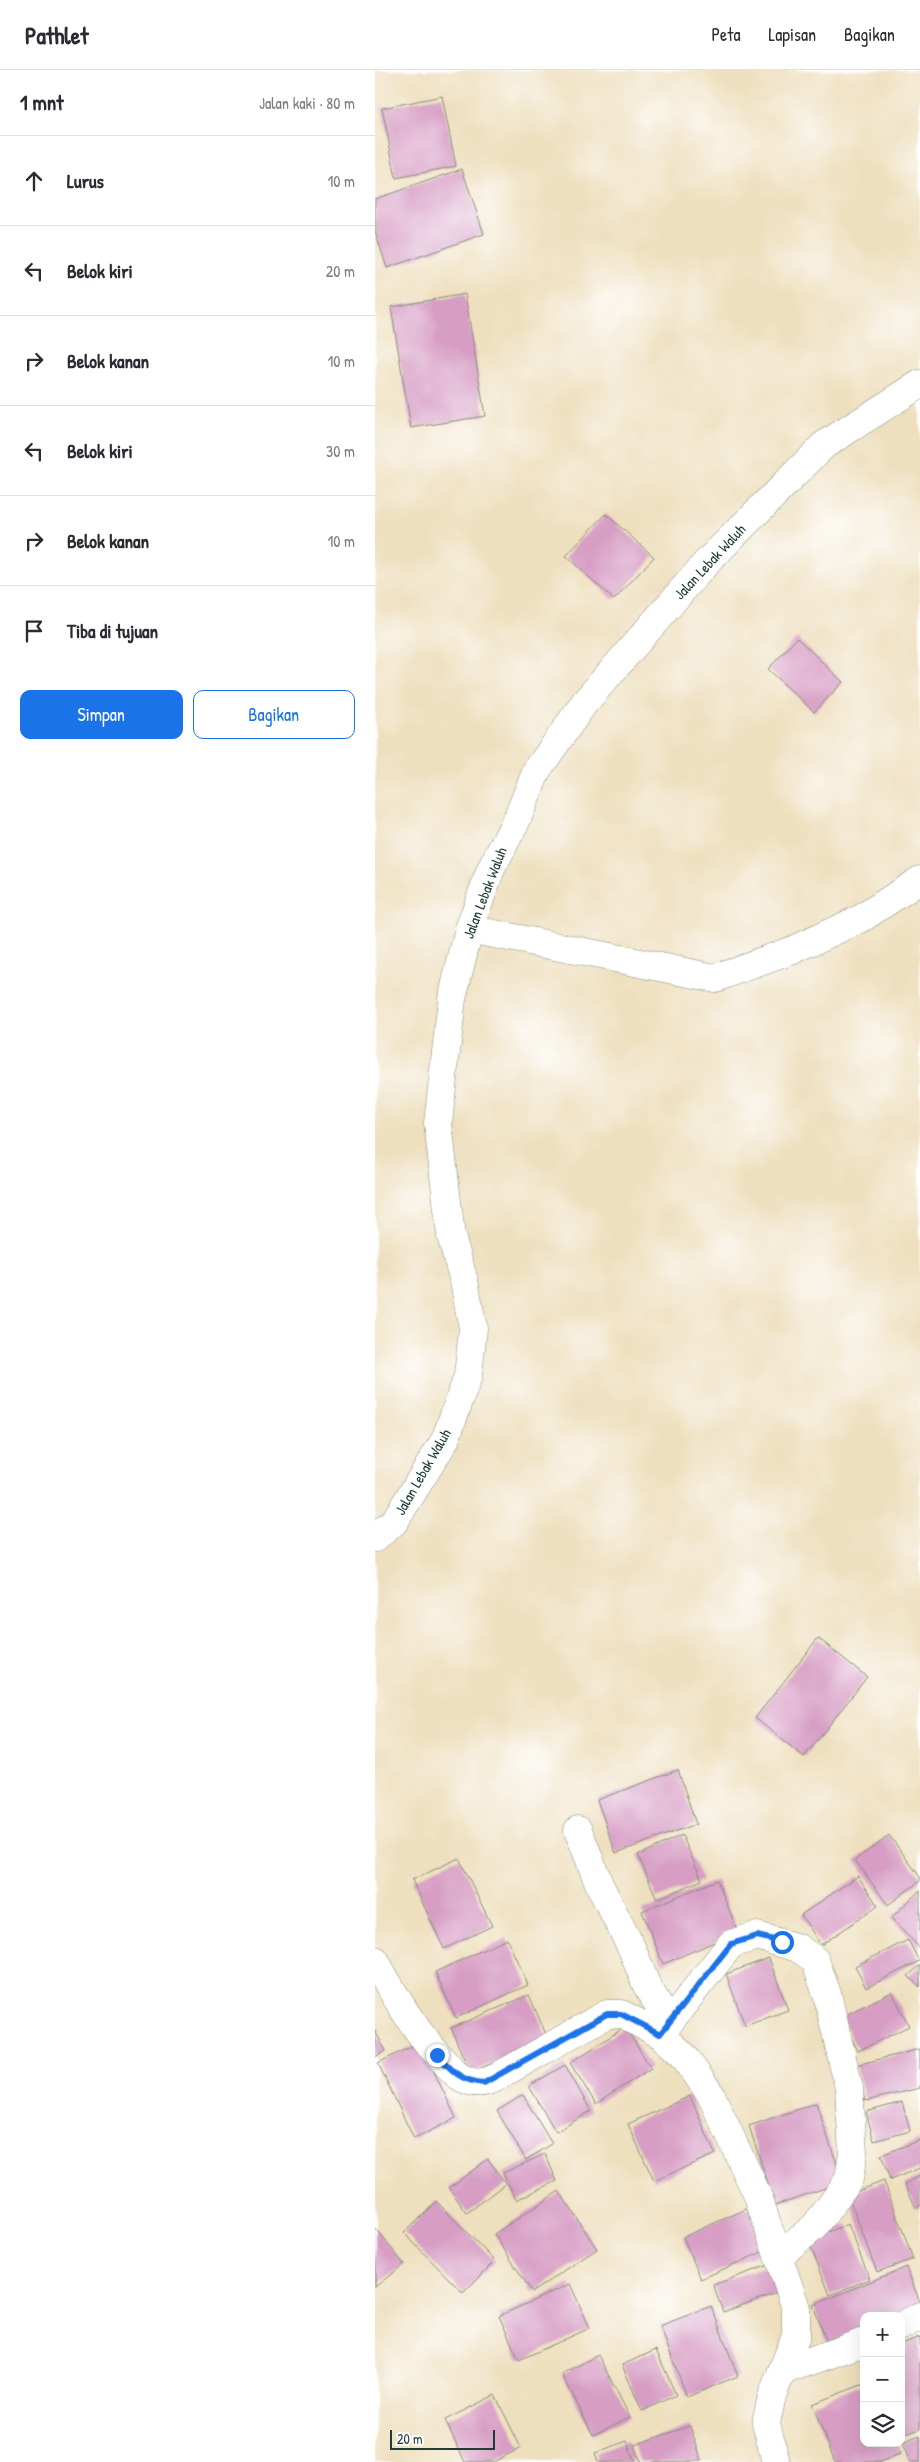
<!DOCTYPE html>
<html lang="id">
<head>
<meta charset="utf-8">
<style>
	body { margin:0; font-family:"Patrick Hand",sans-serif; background:#f2f2f3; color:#2b2b33 }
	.controls { position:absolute; right:15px; bottom:15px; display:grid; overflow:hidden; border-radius:10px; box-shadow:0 5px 20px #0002 }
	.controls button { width:45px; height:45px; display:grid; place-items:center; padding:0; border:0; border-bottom:1px solid #e1e1e2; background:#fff; color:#2b2b33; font:25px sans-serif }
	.scale { position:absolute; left:15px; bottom:12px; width:105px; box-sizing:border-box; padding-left:5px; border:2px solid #1f3d34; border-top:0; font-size:14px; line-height:18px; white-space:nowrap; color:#1f3d34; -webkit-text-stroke:4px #fff; paint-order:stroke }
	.stop { position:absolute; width:15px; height:15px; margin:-11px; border:4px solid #1a73e8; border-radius:50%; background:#fff }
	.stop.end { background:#1a73e8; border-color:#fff; box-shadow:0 1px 5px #0008 }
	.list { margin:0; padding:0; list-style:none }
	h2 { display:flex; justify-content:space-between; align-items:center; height:65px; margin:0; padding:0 20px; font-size:21px }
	h2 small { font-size:16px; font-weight:400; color:#7c7c81 }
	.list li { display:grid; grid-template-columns:32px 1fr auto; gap:15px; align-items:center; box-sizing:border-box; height:90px; padding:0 20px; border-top:1px solid #e1e1e2 }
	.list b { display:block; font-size:19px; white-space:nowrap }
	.list em { font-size:16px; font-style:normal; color:#7c7c81 }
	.actions { display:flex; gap:10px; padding:15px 20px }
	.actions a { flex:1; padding:11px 0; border:1px solid #1a73e8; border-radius:10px; text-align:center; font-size:18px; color:#1a73e8 }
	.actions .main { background:#1a73e8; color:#fff }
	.icon { flex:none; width:28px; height:28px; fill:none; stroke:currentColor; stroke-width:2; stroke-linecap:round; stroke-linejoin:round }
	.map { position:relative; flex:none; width:545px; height:2392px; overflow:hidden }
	header { display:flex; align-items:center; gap:30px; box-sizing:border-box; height:70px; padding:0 25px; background:#fff; border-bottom:1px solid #e1e1e2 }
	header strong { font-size:24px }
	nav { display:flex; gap:28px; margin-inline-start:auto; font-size:18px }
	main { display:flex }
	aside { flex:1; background:#fff }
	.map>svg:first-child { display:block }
	.building { fill:#d79dc4 }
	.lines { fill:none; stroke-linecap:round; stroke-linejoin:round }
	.street-casing { stroke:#868e79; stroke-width:29 }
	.street { stroke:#fff; stroke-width:28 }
	.route { stroke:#1a73e8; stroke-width:6 }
	.labels { text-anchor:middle; stroke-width:4; stroke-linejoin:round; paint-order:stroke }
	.street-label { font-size:15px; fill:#1f3d34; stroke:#fff }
</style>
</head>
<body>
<header>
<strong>Pathlet</strong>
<nav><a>Peta</a><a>Lapisan</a><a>Bagikan</a></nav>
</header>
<main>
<aside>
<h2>1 mnt<small>Jalan kaki · 80 m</small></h2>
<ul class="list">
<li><svg class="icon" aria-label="ahead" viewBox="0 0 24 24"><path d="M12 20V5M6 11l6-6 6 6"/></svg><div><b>Lurus</b></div><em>10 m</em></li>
<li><svg class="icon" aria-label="left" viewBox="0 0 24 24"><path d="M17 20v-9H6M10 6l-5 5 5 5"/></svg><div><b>Belok kiri</b></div><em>20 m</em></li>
<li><svg class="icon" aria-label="right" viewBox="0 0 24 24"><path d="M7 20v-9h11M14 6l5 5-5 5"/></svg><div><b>Belok kanan</b></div><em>10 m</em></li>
<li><svg class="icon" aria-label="left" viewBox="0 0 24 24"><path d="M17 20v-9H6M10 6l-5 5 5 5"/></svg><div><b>Belok kiri</b></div><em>30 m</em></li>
<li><svg class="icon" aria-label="right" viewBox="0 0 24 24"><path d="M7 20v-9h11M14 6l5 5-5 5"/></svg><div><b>Belok kanan</b></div><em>10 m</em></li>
<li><svg class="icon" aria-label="arrive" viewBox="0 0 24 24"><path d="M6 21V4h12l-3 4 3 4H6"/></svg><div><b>Tiba di tujuan</b></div></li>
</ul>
<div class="actions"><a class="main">Simpan</a><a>Bagikan</a></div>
</aside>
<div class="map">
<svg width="545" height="2392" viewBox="0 0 545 2392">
	<rect width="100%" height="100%" fill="#fff"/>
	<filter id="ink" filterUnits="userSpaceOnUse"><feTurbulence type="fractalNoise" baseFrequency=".02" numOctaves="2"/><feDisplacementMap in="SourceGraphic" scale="10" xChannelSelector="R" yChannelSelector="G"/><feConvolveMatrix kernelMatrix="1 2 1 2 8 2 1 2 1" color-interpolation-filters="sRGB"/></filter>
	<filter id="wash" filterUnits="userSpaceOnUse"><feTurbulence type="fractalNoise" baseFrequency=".0096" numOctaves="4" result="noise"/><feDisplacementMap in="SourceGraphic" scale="20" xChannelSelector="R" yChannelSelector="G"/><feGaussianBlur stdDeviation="1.12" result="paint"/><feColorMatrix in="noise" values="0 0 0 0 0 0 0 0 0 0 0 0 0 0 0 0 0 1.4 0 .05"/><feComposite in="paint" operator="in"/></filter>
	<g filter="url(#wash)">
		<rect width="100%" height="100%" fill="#eedfbe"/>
		<g id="blocks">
			<g class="building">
				<path d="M67,26L81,96L21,108L7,38Z"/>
				<path d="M87,99L109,164L12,198L0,161V129Z"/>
				<path d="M90,224L110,346L36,358L16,237Z"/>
				<path d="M231,444L279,487L239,530L191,486Z"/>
				<path d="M422,568L468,612L439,642L393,599Z"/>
				<path d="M443,1568L492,1607L429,1687L380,1648Z"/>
				<path d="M303,1700L321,1754L241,1783L222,1730Z"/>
				<path d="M307,1765L327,1810L282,1829L263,1785Z"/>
				<path d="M514,1765L545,1807V1811L513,1835L480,1790Z"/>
				<path d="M84,1788L117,1856L69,1879L37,1810Z"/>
				<path d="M483,1806L503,1836L446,1875L426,1845Z"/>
				<path d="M342,1810L363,1862L288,1894L267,1841Z"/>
				<path d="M545,1820V1878L516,1848Z"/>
				<path d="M132,1869L153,1915L81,1948L60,1902Z"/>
				<path d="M533,1870L544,1891L491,1918L480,1896Z"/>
				<path d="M394,1888L413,1940L370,1956L351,1904Z"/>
				<path d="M545,1895V1917L533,1906Z"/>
				<path d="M517,1922L534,1956L483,1981L466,1947Z"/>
				<path d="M154,1925L173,1969L95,2003L76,1958Z"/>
				<path d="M250,1957L276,1998L221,2034L195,1993Z"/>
				<path d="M0,1961L11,1981L0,1987Z"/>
				<path d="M45,1972L81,2048L39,2069L3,1993Z"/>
				<path d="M545,1979V2018L490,2031L481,1995Z"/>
				<path d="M190,1995L216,2041L181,2062L154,2016Z"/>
				<path d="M148,2025L177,2074L151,2090L122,2041Z"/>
				<path d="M315,2026L340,2084L279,2111L253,2054Z"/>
				<path d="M527,2032L535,2061L499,2071L491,2042Z"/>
				<path d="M441,2033L468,2112L400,2135L374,2056Z"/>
				<path d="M545,2070V2098L515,2110L506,2085Z"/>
				<path d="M170,2084L182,2111L141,2130L128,2103Z"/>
				<path d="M113,2089L131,2114L92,2143L74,2118Z"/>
				<path d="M545,2106V2136L541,2138L530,2114Z"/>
				<path d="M509,2111L538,2189L502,2202L473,2125Z"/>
				<path d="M184,2121L222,2179L157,2222L119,2164Z"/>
				<path d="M61,2131L120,2191L88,2223L29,2163Z"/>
				<path d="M378,2136L396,2178L326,2209L308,2167Z"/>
				<path d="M473,2154L495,2209L455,2225L433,2170Z"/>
				<path d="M0,2158L29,2194L0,2217Z"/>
				<path d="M402,2192L411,2220L348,2242L338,2215Z"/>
				<path d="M531,2197L545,2232V2242L526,2246H489V2264L454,2278L438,2235Z"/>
				<path d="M195,2214L215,2258L144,2290L124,2246Z"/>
				<path d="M336,2236L363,2306L312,2327L285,2256Z"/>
				<path d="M545,2267V2359L526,2366V2274Z"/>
				<path d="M281,2280L301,2325L267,2341L247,2295Z"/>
				<path d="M223,2285L255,2347L218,2365L187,2304Z"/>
				<path d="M489,2314V2373H520L525,2384L505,2392H460L437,2334Z"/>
				<path d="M120,2325L146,2378L118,2392H90L70,2350Z"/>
				<path d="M315,2356L327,2391L265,2392L259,2375Z"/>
				<path d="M545,2366V2392H535L527,2373Z"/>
				<path d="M252,2371L259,2392H223L220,2383Z"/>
			</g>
		</g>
	</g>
	<g filter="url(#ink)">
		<use href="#blocks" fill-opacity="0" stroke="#868e79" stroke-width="1"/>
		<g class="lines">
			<g class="street-casing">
				<g id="street">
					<path d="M94,859L340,908L418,880L487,848L545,810"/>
					<path d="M0,1468L19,1452L70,1370L93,1306L98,1258L89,1211L76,1166L63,1053L77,929L94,859L116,799L142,749L162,700L210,632L331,493L449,375L545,314"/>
					<path d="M203,1760L225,1816L257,1879L271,1914L294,1953"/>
					<path d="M0,1890C20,1927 40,1962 70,1992C75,1998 80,2005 87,2008C99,2014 108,2014 120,2008L232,1944H246L285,1964L309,1986L336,2025L382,2124L421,2238V2266L397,2326L391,2353L401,2392"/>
					<path d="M285,1964L356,1874L382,1866L423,1878L440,1890L452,1924L474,2018L478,2083L474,2109L456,2135L439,2157L403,2186"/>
					<path d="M526,2256L545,2246"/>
					<path d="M407,2301L489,2272"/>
				</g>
			</g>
			<use href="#street" class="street"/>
		</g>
	</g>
	<g class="lines" filter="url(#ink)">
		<path class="route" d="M62,1985C78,2001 85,2011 109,2013L232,1944H246L285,1964L356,1874L382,1866L407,1872"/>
	</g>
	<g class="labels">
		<g class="street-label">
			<text transform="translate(335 492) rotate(-47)" y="5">Jalan Lebak Waluh</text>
			<text transform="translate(110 823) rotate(-69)" y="5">Jalan Lebak Waluh</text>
			<text transform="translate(48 1402) rotate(-60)" y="5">Jalan Lebak Waluh</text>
		</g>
	</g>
</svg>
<div class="controls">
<button>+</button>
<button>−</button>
<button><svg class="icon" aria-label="layers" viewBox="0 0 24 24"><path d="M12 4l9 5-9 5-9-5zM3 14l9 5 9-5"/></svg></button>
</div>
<div class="scale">20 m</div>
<div class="stop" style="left:407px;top:1872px"></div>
<div class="stop end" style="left:62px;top:1985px"></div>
</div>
</main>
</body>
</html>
